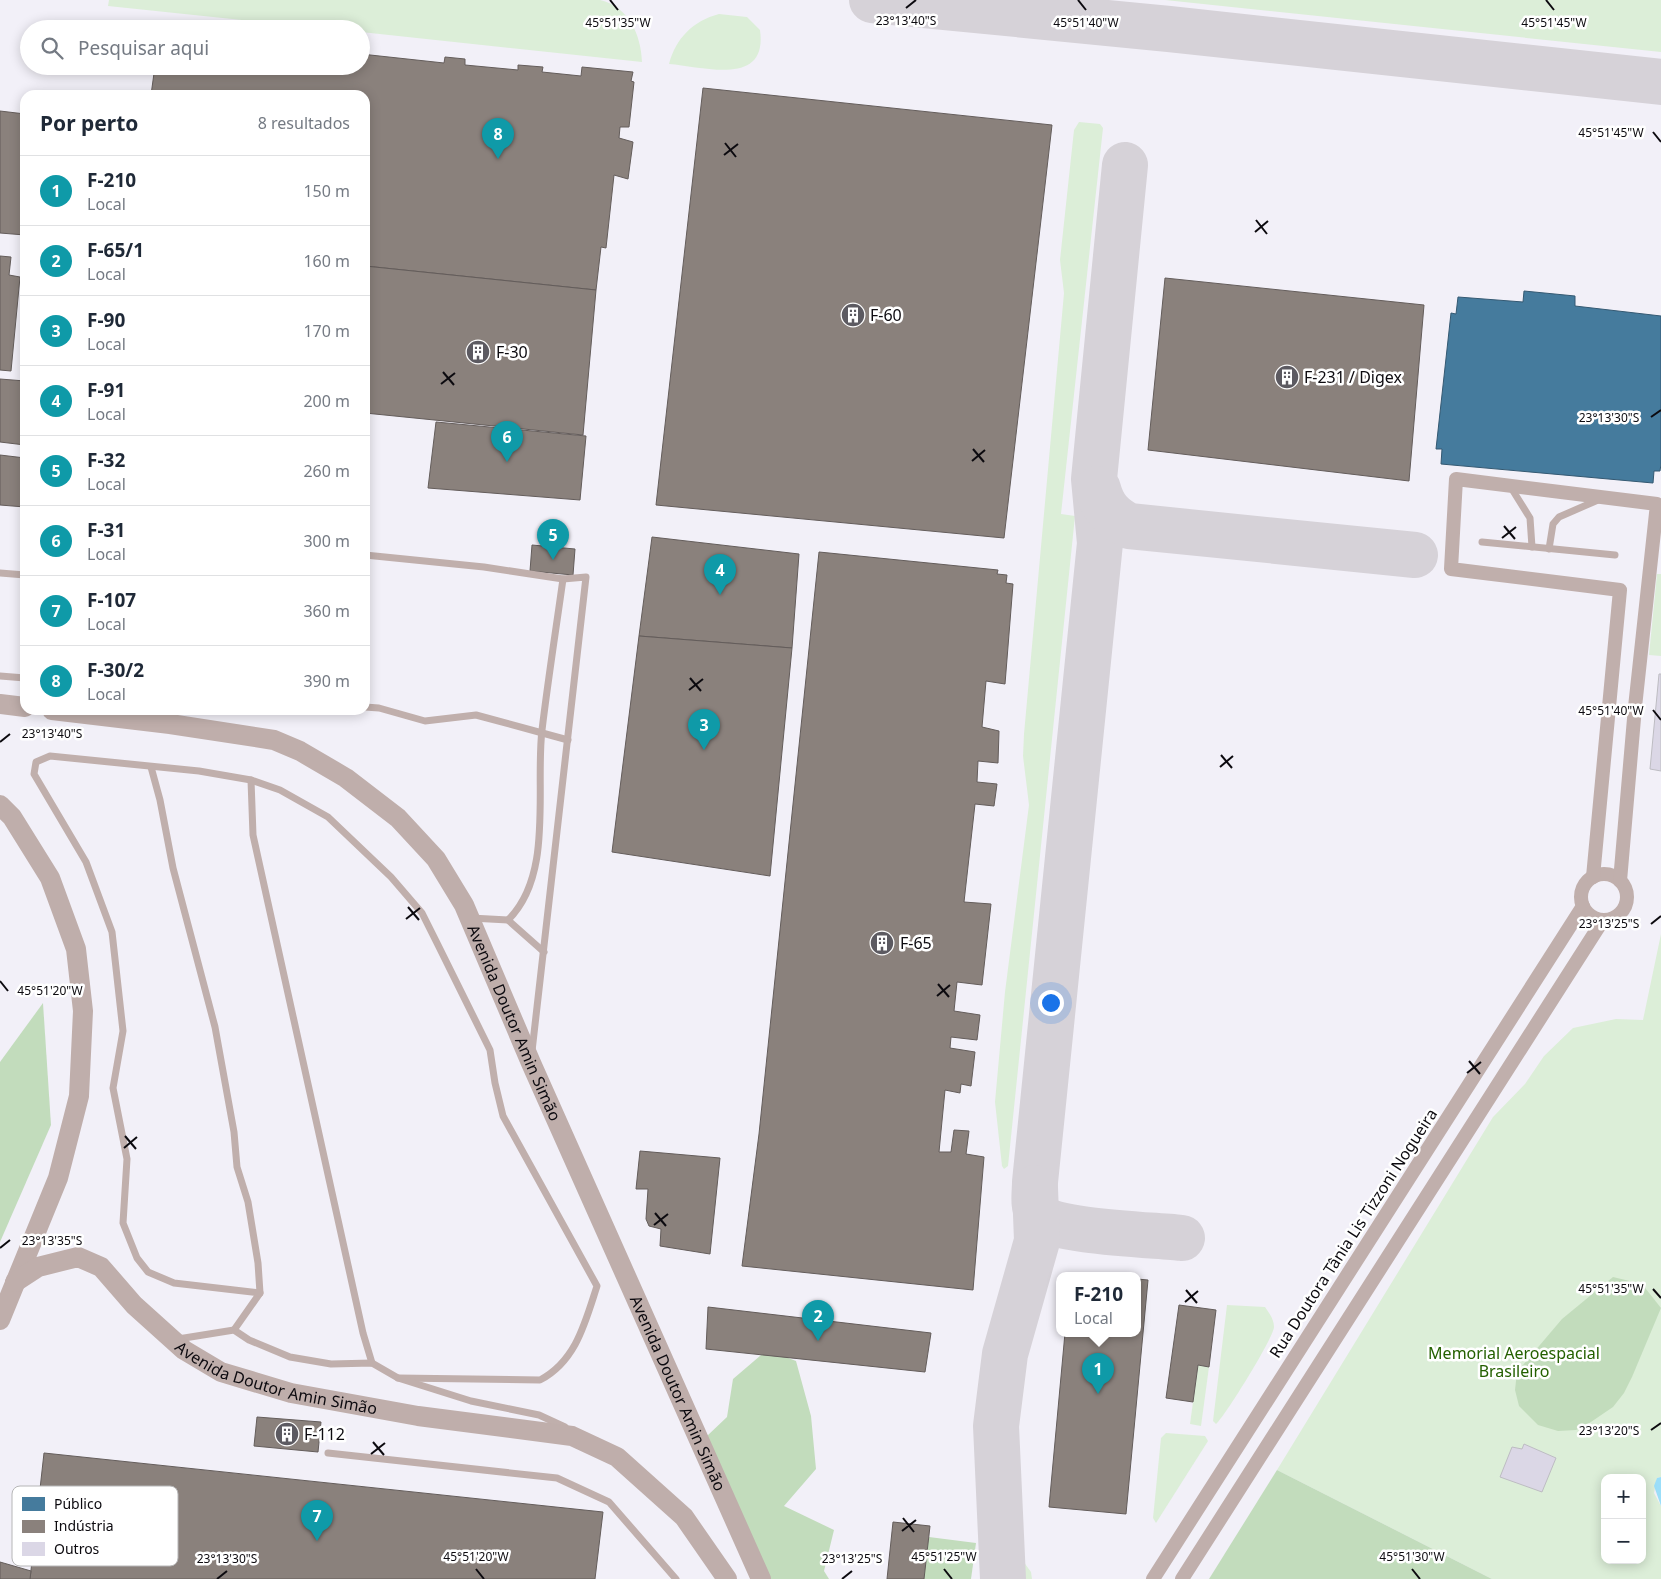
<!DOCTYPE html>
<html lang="pt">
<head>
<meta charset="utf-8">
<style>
	body { margin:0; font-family:"Noto Sans",sans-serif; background:#f6f6f7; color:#1f2937 }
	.controls { position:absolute; right:15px; bottom:15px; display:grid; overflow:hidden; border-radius:10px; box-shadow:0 2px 12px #0003 }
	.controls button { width:45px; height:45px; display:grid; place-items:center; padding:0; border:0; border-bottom:1px solid #e0e1e3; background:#fff; color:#1f2937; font:25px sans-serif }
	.you { position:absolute; left:1050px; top:1002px; width:18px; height:18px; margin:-12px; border:4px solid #fff; border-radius:50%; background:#1a73e8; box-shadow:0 0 0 8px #1a73e833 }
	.badge { display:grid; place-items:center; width:32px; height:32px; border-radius:50%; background:#d93025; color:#fff; font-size:16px; font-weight:700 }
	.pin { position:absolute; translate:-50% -41px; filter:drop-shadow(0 1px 2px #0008) }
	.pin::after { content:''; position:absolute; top:26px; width:18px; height:15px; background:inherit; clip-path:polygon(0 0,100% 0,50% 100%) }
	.popup { position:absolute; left:1056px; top:1272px; width:85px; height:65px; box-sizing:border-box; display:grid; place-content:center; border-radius:10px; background:#fff; filter:drop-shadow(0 1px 4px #0005); font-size:16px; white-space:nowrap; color:#747a83 }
	.popup b { font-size:19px; color:#1f2937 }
	.popup::after { content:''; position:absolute; left:50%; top:100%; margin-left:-10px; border:10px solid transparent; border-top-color:#fff }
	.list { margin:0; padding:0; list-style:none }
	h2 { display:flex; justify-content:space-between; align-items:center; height:65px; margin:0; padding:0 20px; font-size:21px }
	h2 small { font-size:16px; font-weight:400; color:#747a83 }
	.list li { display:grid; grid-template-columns:32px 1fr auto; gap:15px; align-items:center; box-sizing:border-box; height:70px; padding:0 20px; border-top:1px solid #e0e1e3 }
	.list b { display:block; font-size:19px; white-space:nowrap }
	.list p { margin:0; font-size:16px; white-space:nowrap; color:#747a83 }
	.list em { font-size:16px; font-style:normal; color:#747a83 }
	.icon { flex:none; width:28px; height:28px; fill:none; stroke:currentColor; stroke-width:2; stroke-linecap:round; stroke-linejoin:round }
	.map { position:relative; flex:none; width:1661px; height:1579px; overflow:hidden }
	.search { position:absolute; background:#fff; box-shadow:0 2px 12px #0003; left:20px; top:20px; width:350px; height:55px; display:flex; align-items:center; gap:12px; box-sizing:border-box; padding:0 18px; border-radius:28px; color:#747a83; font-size:19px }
	.panel { position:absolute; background:#fff; box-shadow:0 2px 12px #0003; left:20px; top:90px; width:350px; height:625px; border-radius:15px }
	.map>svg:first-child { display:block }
	.green { fill:#dceed8; fill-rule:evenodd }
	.forest { fill:#c2dcbc }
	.water { fill:#9bdef9 }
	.public { fill:#457b9d; stroke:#345972 }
	.industry { fill:#8a817c; stroke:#645d5b }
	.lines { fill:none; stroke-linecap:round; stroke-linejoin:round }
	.taxiway { stroke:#d6d2d8; stroke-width:46 }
	.building { fill:#dbd7e6; stroke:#bdbcc2 }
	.lane { stroke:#c0afac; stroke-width:7 }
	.street { stroke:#c0afac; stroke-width:14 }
	.secondary { stroke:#bfaeab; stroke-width:20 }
	.ticks { fill:none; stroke:#0c0a0f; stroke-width:2 }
	.labels { text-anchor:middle; stroke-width:5; stroke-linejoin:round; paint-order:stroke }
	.poi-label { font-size:16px; fill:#0c0a0f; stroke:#fff; text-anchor:start }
	.street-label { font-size:16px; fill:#0c0a0f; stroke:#fff }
	.park-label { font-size:16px; fill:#246000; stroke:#fff }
	.key { fill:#fff; stroke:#b6b6b7; stroke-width:1 }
	.key-label { font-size:14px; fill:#0c0a0f }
	.ticks-label { font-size:12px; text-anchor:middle; fill:#0c0a0f; stroke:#fff; stroke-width:5; stroke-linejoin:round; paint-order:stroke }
</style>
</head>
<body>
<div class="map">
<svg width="1661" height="1579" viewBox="0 0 1661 1579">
	<rect width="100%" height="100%" fill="#f2f0f8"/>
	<g class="green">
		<path d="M109,0H600C629,7 641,35 642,62L361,32V29H329L108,6Z"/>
		<path d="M1165,0H1661V52Z"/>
		<path d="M719,14L747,17L760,30C768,87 705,67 669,64C676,38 693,21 719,14Z"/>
		<path d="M1079,122L1100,124L1103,128L1061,514L1075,516L1008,1166L1004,1169L1002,1166L995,1102L1005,992L1029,805L1023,756L1024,734L1064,293L1060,260L1074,130Z"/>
		<path d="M1657,574H1661V656L1649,655Z"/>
		<path d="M1661,934V1477L1657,1478L1654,1493L1661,1506V1579H1492L1277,1470L1493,1117L1525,1084L1544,1056L1573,1028L1616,1019L1643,1020ZM1605,1478H1642V1560H1605Z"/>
		<path d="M1227,1305L1265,1307C1269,1313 1274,1319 1274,1327C1274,1337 1224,1418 1216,1424L1213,1421Z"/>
		<path d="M1198,1365L1209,1367L1201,1426L1190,1424Z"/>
		<path d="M1166,1433L1205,1436L1208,1441L1156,1523L1153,1518L1161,1438Z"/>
		<path d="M1023,1561L1031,1572L1032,1579H1021Z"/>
	</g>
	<g class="forest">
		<path d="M43,1003L51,1125L0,1242V1062Z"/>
		<path d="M1613,1277L1642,1284L1661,1308L1632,1377L1624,1393L1613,1407L1588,1424L1576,1430L1558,1431L1538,1425L1519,1406L1515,1390L1517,1372L1562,1319Z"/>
		<path d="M767,1350L796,1361L811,1416L816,1469L784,1506L834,1530L824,1571L829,1579H770L707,1436L727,1417L733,1379Z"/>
		<path d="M1277,1470L1492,1579H1209Z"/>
		<path d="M929,1537L976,1543L971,1579H920Z"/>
	</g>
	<path class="water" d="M1661,1477V1506L1654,1486L1657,1478Z"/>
	<path class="public" d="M1524,291L1575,296V306L1661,316V464L1660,471H1654L1653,483L1441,464L1442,449H1436L1451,313L1456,314L1458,297L1523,302Z"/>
	<g class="industry">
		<path d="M162,23L221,29H160Z"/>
		<path d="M361,54L444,63L445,57L465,59V65L518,70V65L543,67L542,72L581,76L582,67L633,72L631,81L634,82L629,127H620L619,138L633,142L628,179L614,175L606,248L601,247L596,290L365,266V95H151L155,66H361Z"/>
		<path d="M703,88L1052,125L1004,538L656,505Z"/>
		<path d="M0,111L25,114V235L0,233Z"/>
		<path d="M0,256L11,257L9,275L20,277L11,371L0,370Z"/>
		<path d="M365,266L596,290L583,435L365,413Z"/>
		<path d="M1165,278L1424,305L1409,481L1148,450Z"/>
		<path d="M0,379L25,381V445L0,442Z"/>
		<path d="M436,422L586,436L580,500L428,488Z"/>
		<path d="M0,455L25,458V507L0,505Z"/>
		<path d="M652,537L799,554L792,648L639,636Z"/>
		<path d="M532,545L575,549L573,575L530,571Z"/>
		<path d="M819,552L998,570L997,574L1007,575L1006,583L1013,584L1005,684L986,681L982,727L999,731L998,763L978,761L977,782L997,784L994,806L975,804L964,902L991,904L982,985L957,982L954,1011L980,1015L977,1040L951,1037L950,1048L975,1052L971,1086L961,1084L960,1093L945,1090L939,1152H951L954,1130L969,1131L966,1154L984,1157L973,1290L742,1266L759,1134Z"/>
		<path d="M639,636L792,648L770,876L612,852Z"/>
		<path d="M640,1151L720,1158L710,1254L660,1246L661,1229L649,1226L646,1219L648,1189H636Z"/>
		<path d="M1137,1279L1148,1280L1126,1514L1049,1507L1065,1333H1137Z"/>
		<path d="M1179,1305L1216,1310L1209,1367L1198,1365L1193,1402L1166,1398Z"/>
		<path d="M708,1307L931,1333L925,1372L706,1349Z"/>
		<path d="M257,1417L321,1422L318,1452L254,1446Z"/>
		<path d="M44,1453L603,1512L595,1579H30Z"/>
		<path d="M893,1522L930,1526L924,1579H887Z"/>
		<path d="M0,1562L31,1571L30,1579H0Z"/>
	</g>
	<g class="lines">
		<g class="taxiway">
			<path d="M872,0L1169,29L1661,82"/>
			<path d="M1125,165L1094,479L1100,543L1035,1182C1035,1193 1032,1207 1039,1216C1052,1232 1158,1235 1182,1238"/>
			<path d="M1098,489C1103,508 1112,517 1129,526L1415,555"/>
			<path d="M1003,1579L996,1426L1005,1354L1037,1241L1035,1188"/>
		</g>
	</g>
	<g class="building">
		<path d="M1659,674H1661V771L1650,769Z"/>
		<path d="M1524,1444L1556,1458L1542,1492L1500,1477L1512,1447L1522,1449Z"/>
	</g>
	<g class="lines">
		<g class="lane">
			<path d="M1510,486L1530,518L1532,547"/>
			<path d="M1482,542L1615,555"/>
			<path d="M1549,549L1553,524L1559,517L1598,500"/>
			<path d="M365,555L484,567L563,579L586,577L532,1051"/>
			<path d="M0,573L25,575"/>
			<path d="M0,676L25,678"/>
			<path d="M365,707L379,708L425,721L476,715L568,740"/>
			<path d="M151,767L160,800L173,868L215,1027L234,1132L237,1167L248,1202L258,1263L260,1293L234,1330"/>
			<path d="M251,780L253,835L363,1333L372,1363"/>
			<path d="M471,918L508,920C554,875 535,788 542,730C548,680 556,629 563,579"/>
			<path d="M508,920L544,952"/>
			<path d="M260,1293L174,1283L148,1272L137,1258L123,1223L127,1159L113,1088L123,1031L112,932L86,862L34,774L36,762L50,756L199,771L251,780L280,790L328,817L391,877L422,913L438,945L490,1050L495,1083L503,1116L597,1286C585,1323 576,1361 540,1380L398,1378"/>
			<path d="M178,1339L234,1330L249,1340L290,1357L331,1364L372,1363L398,1378L471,1401L539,1415L565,1427"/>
			<path d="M328,1453L557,1478L609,1502L676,1579"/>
		</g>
		<g class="street">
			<circle cx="1604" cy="897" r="23"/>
			<path d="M1593,877L1620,590L1451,569L1456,479L1657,504L1635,707L1620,881"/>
			<path d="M1153,1579L1583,906"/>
			<path d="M1182,1579L1603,920"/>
		</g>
		<g class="secondary">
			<path d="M0,704L25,707"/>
			<path id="s1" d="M52,710L170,724L274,740L300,751L346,778L398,818L436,859L464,905L531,1063L761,1579"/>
			<path d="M0,805L12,817L50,878L76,949L83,1011L79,1096L58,1178L0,1320"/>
			<path id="s2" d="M15,1282L38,1267L78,1257L101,1267L134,1305L184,1350L221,1372L291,1393L418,1416L572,1436L617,1457L684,1517L727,1579"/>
		</g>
	</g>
	<path class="ticks" d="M610,0L618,10M1078,0L1086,10M1546,0L1554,10M906,8L916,0M1653,132L1661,142M725,143L736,157M724,155L738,144M1256,220L1267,234M1255,232L1268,221M443,372L454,385M441,384L455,373M1651,417L1661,410M973,449L984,462M972,461L985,450M1504,526L1515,539M1502,538L1516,527M690,678L701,691M689,690L703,679M1653,710L1661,720M0,742L10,734M1221,755L1232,768M1220,767L1233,756M408,907L419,920M406,919L420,908M1651,924L1661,916M0,981L8,991M938,984L949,997M937,996L950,985M1469,1061L1480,1074M1467,1073L1481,1062M125,1136L136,1149M124,1148L137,1137M655,1213L666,1226M654,1225L668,1214M0,1248L10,1240M1653,1289L1661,1298M1186,1290L1197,1303M1185,1302L1198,1291M1651,1430L1661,1423M373,1442L384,1455M371,1454L385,1443M903,1518L914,1532M902,1531L916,1520M476,1569L484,1579M944,1569L952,1579M1412,1569L1420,1579M217,1579L227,1571M842,1579L852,1571"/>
	<defs>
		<g id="building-disc" transform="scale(1.25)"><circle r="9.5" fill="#5c5a61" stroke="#fff"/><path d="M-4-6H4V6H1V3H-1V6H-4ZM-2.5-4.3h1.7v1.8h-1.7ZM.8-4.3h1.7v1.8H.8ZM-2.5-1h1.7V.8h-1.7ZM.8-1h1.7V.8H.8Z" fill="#fff"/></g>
	</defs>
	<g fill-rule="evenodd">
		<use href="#building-disc" x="853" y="315"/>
		<use href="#building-disc" x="478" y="352"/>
		<use href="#building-disc" x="1287" y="377"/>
		<use href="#building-disc" x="882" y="943"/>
		<use href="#building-disc" x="287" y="1434"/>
	</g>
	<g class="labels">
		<g class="poi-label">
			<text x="870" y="321">F-60</text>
			<text x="496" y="358">F-30</text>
			<text x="1304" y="383">F-231 / Digex</text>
			<text x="900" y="949">F-65</text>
			<text x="304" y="1440">F-112</text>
		</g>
		<g class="street-label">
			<text dy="6" stroke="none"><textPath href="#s1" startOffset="609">Avenida Doutor Amin Simão</textPath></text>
			<text transform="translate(1353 1233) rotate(-57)" y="6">Rua Doutora Tânia Lis Tizzoni Nogueira</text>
			<text dy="6" stroke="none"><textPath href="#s2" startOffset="309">Avenida Doutor Amin Simão</textPath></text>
			<text dy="6" stroke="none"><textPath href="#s1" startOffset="1014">Avenida Doutor Amin Simão</textPath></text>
		</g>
		<g class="park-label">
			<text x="1514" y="1359">Memorial Aeroespacial<tspan x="1514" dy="18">Brasileiro</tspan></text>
		</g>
	</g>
	<rect x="12" y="1486" width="166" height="80" rx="8" class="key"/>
	<rect x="22" y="1497" width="23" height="14" fill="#457b9d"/>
	<rect x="22" y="1520" width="23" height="13" fill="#8a817c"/>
	<rect x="22" y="1542" width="23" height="14" fill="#dbd7e6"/>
	<g class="key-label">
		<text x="54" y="1509">Público</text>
		<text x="54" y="1531">Indústria</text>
		<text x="54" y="1554">Outros</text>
	</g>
	<g class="ticks-label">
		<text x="906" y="25">23°13'40"S</text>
		<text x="1086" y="27">45°51'40"W</text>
		<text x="618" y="27">45°51'35"W</text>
		<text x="1554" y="27">45°51'45"W</text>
		<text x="1611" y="137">45°51'45"W</text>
		<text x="1609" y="422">23°13'30"S</text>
		<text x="1611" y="715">45°51'40"W</text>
		<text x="52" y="738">23°13'40"S</text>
		<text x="1609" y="928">23°13'25"S</text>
		<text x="50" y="995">45°51'20"W</text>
		<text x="52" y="1245">23°13'35"S</text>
		<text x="1611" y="1293">45°51'35"W</text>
		<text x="1609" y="1435">23°13'20"S</text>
		<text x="476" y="1561">45°51'20"W</text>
		<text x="944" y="1561">45°51'25"W</text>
		<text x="1412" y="1561">45°51'30"W</text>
		<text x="227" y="1563">23°13'30"S</text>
		<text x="852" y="1563">23°13'25"S</text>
	</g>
</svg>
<div class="controls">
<button>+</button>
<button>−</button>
</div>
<div class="you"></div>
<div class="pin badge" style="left:1098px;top:1394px;background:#0f9aa8">1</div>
<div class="popup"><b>F-210</b>Local</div>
<div class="pin badge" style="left:818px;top:1341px;background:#0f9aa8">2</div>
<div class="pin badge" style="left:704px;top:750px;background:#0f9aa8">3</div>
<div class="pin badge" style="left:720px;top:595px;background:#0f9aa8">4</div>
<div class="pin badge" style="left:553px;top:560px;background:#0f9aa8">5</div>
<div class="pin badge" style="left:507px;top:462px;background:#0f9aa8">6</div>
<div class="pin badge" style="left:317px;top:1541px;background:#0f9aa8">7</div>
<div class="pin badge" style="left:498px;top:159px;background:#0f9aa8">8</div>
<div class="search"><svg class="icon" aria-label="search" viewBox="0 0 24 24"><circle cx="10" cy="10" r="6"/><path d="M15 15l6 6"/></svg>Pesquisar aqui</div>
<section class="panel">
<h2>Por perto<small>8 resultados</small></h2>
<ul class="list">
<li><span class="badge" style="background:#0f9aa8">1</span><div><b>F-210</b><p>Local</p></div><em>150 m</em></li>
<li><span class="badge" style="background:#0f9aa8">2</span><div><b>F-65/1</b><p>Local</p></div><em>160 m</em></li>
<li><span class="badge" style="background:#0f9aa8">3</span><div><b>F-90</b><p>Local</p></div><em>170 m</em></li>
<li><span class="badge" style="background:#0f9aa8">4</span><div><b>F-91</b><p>Local</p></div><em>200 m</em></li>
<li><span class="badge" style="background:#0f9aa8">5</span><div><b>F-32</b><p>Local</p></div><em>260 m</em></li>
<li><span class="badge" style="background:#0f9aa8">6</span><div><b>F-31</b><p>Local</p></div><em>300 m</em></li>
<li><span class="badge" style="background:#0f9aa8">7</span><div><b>F-107</b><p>Local</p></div><em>360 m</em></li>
<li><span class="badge" style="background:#0f9aa8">8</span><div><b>F-30/2</b><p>Local</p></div><em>390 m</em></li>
</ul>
</section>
</div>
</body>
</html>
